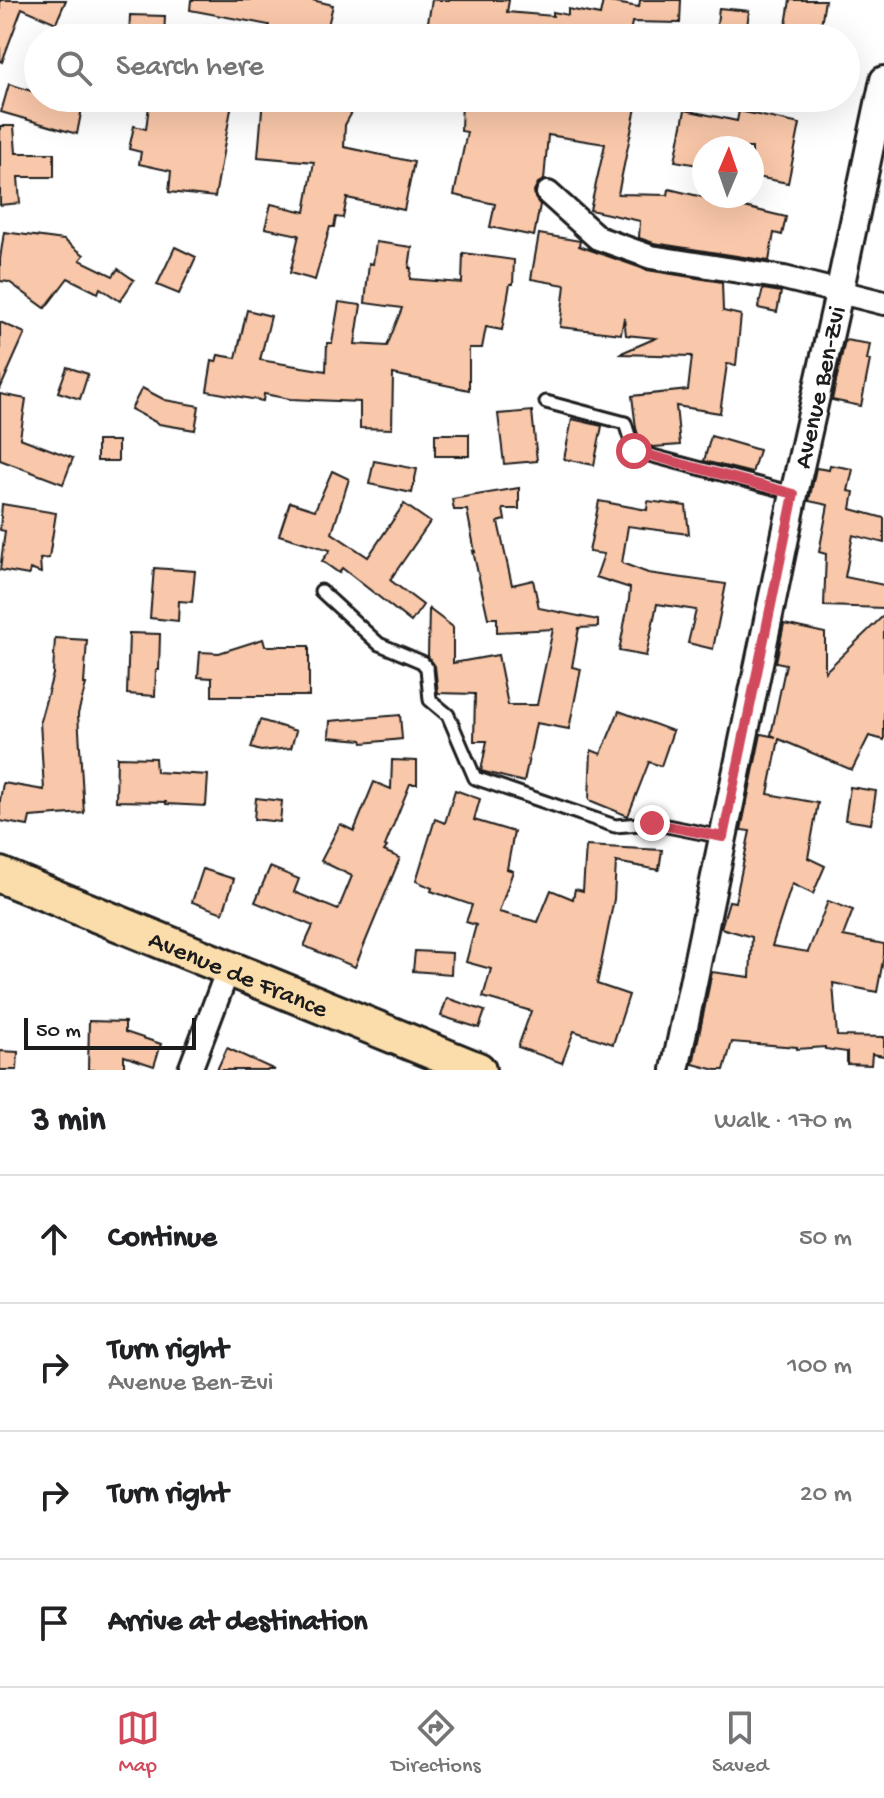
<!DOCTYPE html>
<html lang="en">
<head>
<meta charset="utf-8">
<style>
	body { margin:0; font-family:"Gochi Hand",sans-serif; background:#f6f6f6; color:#202124 }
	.compass { position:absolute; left:692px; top:136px; width:72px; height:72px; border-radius:50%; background:#fff; box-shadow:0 8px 32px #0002; rotate:2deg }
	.scale { position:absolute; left:24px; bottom:20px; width:172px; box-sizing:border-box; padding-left:8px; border:4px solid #1c1c1c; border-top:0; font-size:22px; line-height:28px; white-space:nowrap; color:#1c1c1c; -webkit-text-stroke:6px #fff; paint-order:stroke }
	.stop { position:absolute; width:24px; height:24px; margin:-18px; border:6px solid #d1495b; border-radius:50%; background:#fff }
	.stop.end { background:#d1495b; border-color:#fff; box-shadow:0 2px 8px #0008 }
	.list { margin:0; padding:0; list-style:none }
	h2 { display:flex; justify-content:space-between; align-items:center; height:104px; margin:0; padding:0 32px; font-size:34px }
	h2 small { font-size:26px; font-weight:400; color:#757577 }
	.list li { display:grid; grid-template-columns:52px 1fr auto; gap:24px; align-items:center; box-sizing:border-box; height:128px; padding:0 32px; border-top:2px solid #e0e0e0 }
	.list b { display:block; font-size:30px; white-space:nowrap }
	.list p { margin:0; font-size:26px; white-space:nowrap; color:#757577 }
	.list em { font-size:26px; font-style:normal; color:#757577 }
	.icon { flex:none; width:44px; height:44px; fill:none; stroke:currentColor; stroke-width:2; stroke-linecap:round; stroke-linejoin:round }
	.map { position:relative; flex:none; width:884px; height:1070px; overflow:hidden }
	.search { position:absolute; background:#fff; box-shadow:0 8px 32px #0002; left:24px; right:24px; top:24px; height:88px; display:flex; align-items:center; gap:20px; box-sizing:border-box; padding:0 28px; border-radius:44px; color:#757577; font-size:30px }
	.sheet { height:616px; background:#fff }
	nav { display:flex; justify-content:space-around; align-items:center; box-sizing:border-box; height:112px; border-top:2px solid #e0e0e0; background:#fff; font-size:22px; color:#757577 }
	nav a { display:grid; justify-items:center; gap:4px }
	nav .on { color:#d1495b }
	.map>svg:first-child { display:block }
	.building { fill:#f9c7a9; stroke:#1c1c1c; stroke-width:2 }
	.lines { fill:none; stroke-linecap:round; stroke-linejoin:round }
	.service-casing { stroke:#1c1c1c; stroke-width:17 }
	.minor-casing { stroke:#1c1c1c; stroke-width:28 }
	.tertiary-casing { stroke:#1c1c1c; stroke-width:32 }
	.primary-casing { stroke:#1c1c1c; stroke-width:40 }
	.service { stroke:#fff; stroke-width:11 }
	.minor { stroke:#fff; stroke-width:22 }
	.tertiary { stroke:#fff; stroke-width:26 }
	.primary { stroke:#faddab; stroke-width:34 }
	.route { stroke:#d1495b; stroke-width:10 }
	.labels { text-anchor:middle; stroke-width:6; stroke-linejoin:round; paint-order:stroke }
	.street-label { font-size:26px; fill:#1c1c1c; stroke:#fff }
</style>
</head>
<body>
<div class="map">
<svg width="884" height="1070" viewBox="0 0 884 1070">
	<rect width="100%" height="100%" fill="#fff"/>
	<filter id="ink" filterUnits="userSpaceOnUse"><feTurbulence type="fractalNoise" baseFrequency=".0125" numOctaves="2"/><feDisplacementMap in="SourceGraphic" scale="16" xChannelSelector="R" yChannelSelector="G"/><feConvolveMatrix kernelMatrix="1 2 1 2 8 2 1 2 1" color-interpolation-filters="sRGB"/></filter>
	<g filter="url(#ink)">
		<g class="building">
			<path d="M0,0H66L56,23L22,8L2,62L0,61Z"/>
			<path d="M191,0H312L333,5L325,38H268L269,25L190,10Z"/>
			<path d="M432,0H509L507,12L553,16V12L568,15V9L600,15L603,1L639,7L640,0H681L680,23L632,22L629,38H425Z"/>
			<path d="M790,0H825L819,38H784Z"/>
			<path d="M719,8L749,11L746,35L716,32Z"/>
			<path d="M130,15L165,16L164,38H129Z"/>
			<path d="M9,84L38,93V98H84L77,134L1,112Z"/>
			<path d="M150,98L181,101V98H233L215,197L169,192L171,171L139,164L141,152L129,149L134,126L146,129Z"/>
			<path d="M263,98H360L345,125L344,147L414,162L404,210L347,198L343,218L336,217L334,227H330L315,280L290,273L299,235L265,228L271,204L305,212L314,162L258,157Z"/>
			<path d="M462,98H638L618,194L668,195L669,189L786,217L782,235L774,233L769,261L654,243L639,238L640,221L590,210L605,144L548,135L544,180L538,183L534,191L535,198L540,205L534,236L490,227L495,204L454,195L467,132L461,131Z"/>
			<path d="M685,110L737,121L739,111L800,124L788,183L752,176V148H704V166L675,161Z"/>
			<path d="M0,126H14L16,153H54V177H18L20,203L0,205Z"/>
			<path d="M4,232L64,240L84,255L80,260L113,276L118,269L134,280L120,301L100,288L98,293L68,278L45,308L9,282L0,281V259Z"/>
			<path d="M539,234L580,241L579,246L647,270L722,282L723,311L741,315L736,365L727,364L720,413L676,406L680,445L653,447L641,444L636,428L632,396L688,390L692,356L619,354L656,338L626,335L624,318L621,334L560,327L565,285L531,279Z"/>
			<path d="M376,242L412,247L409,268H411L410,279L462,283L463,253L514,260L513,284H510L502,330L486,327L482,348H469V390L393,374L392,429L360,428V402L290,399L264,394L263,401L207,391L212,361L216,362L218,355L236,358L247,310L271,316L260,360L326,371L327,343H332L339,302L361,305L355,344L387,346L402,308L365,303L369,263L373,264Z"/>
			<path d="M175,247L196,257L179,294L157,285Z"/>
			<path d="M763,289L781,292L777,312L758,308Z"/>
			<path d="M0,322L25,333L0,389Z"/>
			<path d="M845,340L870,344L867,360H870L861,406L832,400Z"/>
			<path d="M67,367L88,374L80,399L58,392Z"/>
			<path d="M142,388L165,400L199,406L195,430L159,424L131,409Z"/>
			<path d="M0,394L26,399L20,438L73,458L63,484L0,460Z"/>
			<path d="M532,411L537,461L504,464L498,414Z"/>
			<path d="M572,419L602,426L594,465L564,459Z"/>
			<rect x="435" y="434" width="34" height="22"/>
			<path d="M711,436L759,450L752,473L704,461Z"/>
			<rect x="97" y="441" width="21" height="20"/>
			<path d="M374,461L417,469L412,493L369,484Z"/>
			<path d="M830,465L853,469L848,491L854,492L851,509L884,518V543L853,535L845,577L884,585V608L824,606L826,554L819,552L828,505L809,501L816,468L829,470Z"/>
			<path d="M332,471L349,479L332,533L368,557L404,504L430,522L390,580L423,605L411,622L342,568L339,573L322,561L330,550L279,535L290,502L315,510Z"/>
			<path d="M519,488V509H503L505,520L498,522L512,585L533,580L539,608L598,620V627L579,628L572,667L581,669L569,729L536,723L524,782L481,771L487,741H474L475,694L438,693L435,666L428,656L429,609L453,627V663L498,655L508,705H537L553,629L497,632V618H488L473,551L475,552L467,510H454L452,499Z"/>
			<path d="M599,501L647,510L648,501L686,506L689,534L628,526L622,563L648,573L726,584L713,649L688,643L696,610L657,604L646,656L619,651L629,600L630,588L596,577L604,554L589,552Z"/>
			<path d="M2,504L56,513L49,558L40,559L41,573L30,569L29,575L0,570L5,531L0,530Z"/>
			<path d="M154,568L195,571L192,602L179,601L178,621L150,618Z"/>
			<path d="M884,615V740L869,736L852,770L779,739L768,794L818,803L808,858L825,866L813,894L792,884L772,946L808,952L828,901L853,910L843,936L884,944V955L877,992L833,983L837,1036L884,1037V1056L872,1054L871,1065L847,1064V1052L825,1049V1047L797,1049V1047L732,1042L724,1070H716L693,1064L712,972L750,977L752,937L721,928L729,901L735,902L750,831L741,830L761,734L776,737L771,735L786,664L776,662L784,624L825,633V672Z"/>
			<path d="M129,633L160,634L159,670H156L155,696L127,694Z"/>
			<path d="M55,638L87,640L84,684H86L78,714L84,813L30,817L28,826L0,821V800L3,783L44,790L40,721L53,674Z"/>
			<path d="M263,639L265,646H309V696H212V678L198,677L200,652L219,653Z"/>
			<path d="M619,711L673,731L661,766L649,762L628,816L589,800L591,750L601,754Z"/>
			<path d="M400,715L402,739L363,743L362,740L329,737L330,721Z"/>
			<path d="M260,720L296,731L291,748L261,751L251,748Z"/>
			<path d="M117,757L155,758L156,772L208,775L206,806L166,804V802L116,801Z"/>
			<path d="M392,760L417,761V784H410L385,846L387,847L384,851L400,858L355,967L304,946L313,926L255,902L270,867L299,879L294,892L338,910L352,876L321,861L340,824L354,831L374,782L391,789Z"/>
			<path d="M850,787L876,791L871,824L845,820Z"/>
			<path d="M455,790L480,799L474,820L514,832L507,869L513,871L499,912L538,922L551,890L573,899L575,889L583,891L586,846L662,850L659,870L616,862L614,899L597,984L629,995L613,1044L574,1031L562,1063L518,1047L531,1011L483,997L491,969L466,962L476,925L466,922L472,905L431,891L432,888L416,881L435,819L445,823Z"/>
			<path d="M256,798L282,801L280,822L254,819Z"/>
			<path d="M203,869L234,879L223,913L192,902Z"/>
			<path d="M415,951L452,953L451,974L413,971Z"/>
			<path d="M447,998L485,1011L479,1028L441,1016Z"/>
			<path d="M89,1021L125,1022V1032L161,1044L154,1066L124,1056V1070H88Z"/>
			<path d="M227,1048L275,1070H217Z"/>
			<path d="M0,1051L18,1052L17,1070H0Z"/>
		</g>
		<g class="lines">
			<g class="service-casing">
				<g id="service">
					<path d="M546,402L625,423L634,451L793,493"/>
					<path d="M321,591L379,644L422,662L427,668L430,700L448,715L475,778L615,826L652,823L722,837"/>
				</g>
			</g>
			<g class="minor-casing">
				<g id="minor">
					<path d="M548,193L598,238L651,257L784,278L884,303"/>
					<path d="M190,1070L229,967"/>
				</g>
			</g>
			<g class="tertiary-casing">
				<g id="tertiary">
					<path id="s1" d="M675,1070L794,494L839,293L884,80"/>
				</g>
			</g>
			<g class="primary-casing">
				<g id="primary">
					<path id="s2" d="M0,875L478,1070"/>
				</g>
			</g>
			<use href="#service" class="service"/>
			<use href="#minor" class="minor"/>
			<use href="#tertiary" class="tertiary"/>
			<use href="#primary" class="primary"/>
		</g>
	</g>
	<g class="lines" filter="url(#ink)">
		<path class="route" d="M634,451L794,494L723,837L652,823"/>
	</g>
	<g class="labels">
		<g class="street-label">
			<text dy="9" stroke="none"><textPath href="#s1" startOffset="698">Avenue Ben-Zvi</textPath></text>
			<text dy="9" stroke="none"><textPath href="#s2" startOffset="258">Avenue de France</textPath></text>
		</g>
	</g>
</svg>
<svg class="compass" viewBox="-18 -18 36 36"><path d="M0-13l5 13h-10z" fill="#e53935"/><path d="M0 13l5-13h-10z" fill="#757577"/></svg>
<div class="scale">50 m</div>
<div class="stop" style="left:634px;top:451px"></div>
<div class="stop end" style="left:652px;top:823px"></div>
<div class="search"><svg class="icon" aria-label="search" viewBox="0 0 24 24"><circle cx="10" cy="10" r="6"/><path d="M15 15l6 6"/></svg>Search here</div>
</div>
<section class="sheet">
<h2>3 min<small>Walk · 170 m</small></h2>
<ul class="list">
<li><svg class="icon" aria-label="ahead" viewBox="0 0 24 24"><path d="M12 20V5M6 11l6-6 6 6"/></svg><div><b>Continue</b></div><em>50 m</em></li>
<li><svg class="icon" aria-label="right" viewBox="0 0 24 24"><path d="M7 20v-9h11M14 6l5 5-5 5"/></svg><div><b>Turn right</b><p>Avenue Ben-Zvi</p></div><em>100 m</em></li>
<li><svg class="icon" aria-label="right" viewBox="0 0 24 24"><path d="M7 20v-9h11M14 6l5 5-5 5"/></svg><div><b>Turn right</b></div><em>20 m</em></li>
<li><svg class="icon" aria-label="arrive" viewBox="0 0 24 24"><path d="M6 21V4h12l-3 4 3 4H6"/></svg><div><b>Arrive at destination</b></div></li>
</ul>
</section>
<nav>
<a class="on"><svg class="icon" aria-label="map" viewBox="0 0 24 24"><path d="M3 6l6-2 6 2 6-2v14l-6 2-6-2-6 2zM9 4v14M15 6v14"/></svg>Map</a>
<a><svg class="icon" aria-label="directions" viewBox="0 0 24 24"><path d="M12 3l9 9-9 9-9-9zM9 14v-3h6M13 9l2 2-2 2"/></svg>Directions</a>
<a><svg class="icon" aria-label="saved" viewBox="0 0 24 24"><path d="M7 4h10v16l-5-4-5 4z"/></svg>Saved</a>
</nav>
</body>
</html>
